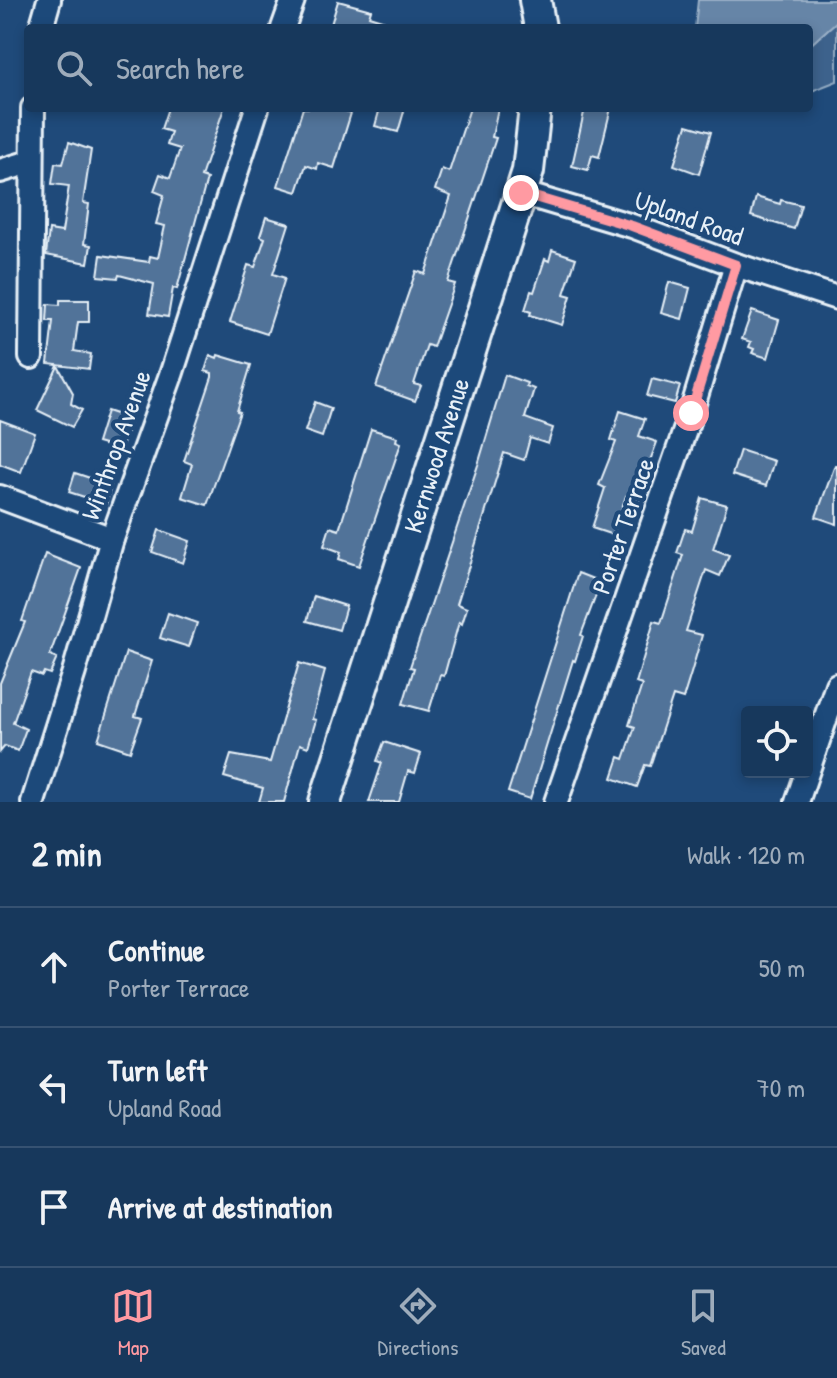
<!DOCTYPE html>
<html lang="en">
<head>
<meta charset="utf-8">
<style>
	body { margin:0; font-family:"Patrick Hand",sans-serif; background:#244365; color:#f1f3f6 }
	.controls { position:absolute; right:24px; bottom:24px; display:grid; overflow:hidden; border-radius:8px; box-shadow:0 4px 12px #0003 }
	.controls button { width:72px; height:72px; display:grid; place-items:center; padding:0; border:0; border-bottom:2px solid #365272; background:#17385c; color:#f1f3f6; font:40px sans-serif }
	.stop { position:absolute; width:24px; height:24px; margin:-18px; border:6px solid #ff9aa2; border-radius:50%; background:#fff }
	.stop.end { background:#ff9aa2; border-color:#fff; box-shadow:0 2px 8px #0008 }
	.list { margin:0; padding:0; list-style:none }
	h2 { display:flex; justify-content:space-between; align-items:center; height:104px; margin:0; padding:0 32px; font-size:34px }
	h2 small { font-size:26px; font-weight:400; color:#9eacbb }
	.list li { display:grid; grid-template-columns:52px 1fr auto; gap:24px; align-items:center; box-sizing:border-box; height:120px; padding:0 32px; border-top:2px solid #365272 }
	.list b { display:block; font-size:30px; white-space:nowrap }
	.list p { margin:0; font-size:26px; white-space:nowrap; color:#9eacbb }
	.list em { font-size:26px; font-style:normal; color:#9eacbb }
	.icon { flex:none; width:44px; height:44px; fill:none; stroke:currentColor; stroke-width:2; stroke-linecap:round; stroke-linejoin:round }
	.map { position:relative; flex:none; width:837px; height:802px; overflow:hidden }
	.search { position:absolute; background:#17385c; box-shadow:0 4px 12px #0003; left:24px; right:24px; top:24px; height:88px; display:flex; align-items:center; gap:20px; box-sizing:border-box; padding:0 28px; border-radius:8px; color:#9eacbb; font-size:30px }
	.sheet { height:464px; background:#17385c }
	nav { display:flex; justify-content:space-around; align-items:center; box-sizing:border-box; height:112px; border-top:2px solid #365272; background:#17385c; font-size:22px; color:#9eacbb }
	nav a { display:grid; justify-items:center; gap:4px }
	nav .on { color:#ff9aa2 }
	.map>svg:first-child { display:block }
	.green { fill:#3c628c; stroke:#92aac2; stroke-width:2 }
	.water { fill:#6685a7; stroke:#9ab0c7; stroke-width:2 }
	.building { fill:#517399; stroke:#e8f1f8; stroke-width:2 }
	.lines { fill:none; stroke-linecap:round; stroke-linejoin:round }
	.street-casing { stroke:#e8f1f8; stroke-width:28 }
	.secondary-casing { stroke:#e8f1f8; stroke-width:36 }
	.street { stroke:#1f4a7a; stroke-width:22 }
	.secondary { stroke:#1f4a7a; stroke-width:30 }
	.route { stroke:#ff9aa2; stroke-width:10 }
	.labels { text-anchor:middle; stroke-width:8; stroke-linejoin:round; paint-order:stroke }
	.street-label { font-size:26px; fill:#e8f1f8; stroke:#1f4a7a }
</style>
</head>
<body>
<div class="map">
<svg width="837" height="802" viewBox="0 0 837 802">
	<rect width="100%" height="100%" fill="#1f4a7a"/>
	<filter id="ink" filterUnits="userSpaceOnUse"><feTurbulence type="fractalNoise" baseFrequency=".0125" numOctaves="2"/><feDisplacementMap in="SourceGraphic" scale="16" xChannelSelector="R" yChannelSelector="G"/><feConvolveMatrix kernelMatrix="1 2 1 2 8 2 1 2 1" color-interpolation-filters="sRGB"/></filter>
	<g filter="url(#ink)">
		<path class="green" d="M837,21V81L809,92V46Z"/>
		<path class="water" d="M698,0H837V21L809,46V28H695Z"/>
		<g class="building">
			<path d="M338,1L371,10L369,16L398,25L397,28H330Z"/>
			<path d="M168,108H224L201,177L207,179L177,289L173,288L168,317L149,314L154,284L119,275L118,278L98,276L101,255L149,262L150,256L158,258L165,226L156,224L164,195L154,191L160,174L170,178L180,149L167,145L171,132L161,129Z"/>
			<path d="M303,108H337L351,113L334,168L318,163L317,169L306,165L297,192L278,186Z"/>
			<path d="M380,108H405L398,132L375,126Z"/>
			<path d="M470,108H498L492,137L496,138L448,282L455,284L433,347L427,345L414,384L421,386L415,401L376,387L416,271L425,274L451,196L435,190L442,169L449,172Z"/>
			<path d="M585,108H611L599,157L592,155L588,170L572,166Z"/>
			<path d="M687,125L711,132L699,174L674,165Z"/>
			<path d="M69,142L91,150L83,203L89,204L84,244L91,245L88,263L46,255L49,230L62,232L69,186L52,184L55,163L63,164Z"/>
			<path d="M756,197L780,204L781,200L801,205L794,229L751,216Z"/>
			<path d="M266,217L289,224L273,274L285,278L267,334L230,322L248,265L255,267L265,238L260,236Z"/>
			<path d="M552,250L576,258L564,294L571,296L562,325L530,315L531,312L525,310L531,291L534,292L545,259L549,261Z"/>
			<path d="M669,282L690,288L682,319L661,313Z"/>
			<path d="M60,300H89V322H78L74,351L91,354L89,369L48,364L53,321H47L48,304L60,305Z"/>
			<path d="M752,311L779,320L768,358L752,353L754,349L749,347L751,342L742,339Z"/>
			<path d="M210,355L217,358L218,355L251,365L237,411L240,412L207,505L182,497L192,464L184,461L212,377V373L205,371Z"/>
			<path d="M58,366L73,393L71,404L82,410L72,427L37,410Z"/>
			<path d="M505,375L527,383L526,386L534,389L525,418L553,428L548,444L530,438L524,460L504,453L457,604L467,608L462,624L459,622L444,676L440,675L429,711L403,704L414,668L410,667L478,465Z"/>
			<path d="M652,379L680,386L675,403L647,396Z"/>
			<path d="M315,402L331,408L322,437L305,431Z"/>
			<path d="M107,411L131,419L121,450L97,443Z"/>
			<path d="M620,411L645,419L639,436L657,442L645,474L649,476L639,501L626,496L613,535L592,528L605,488L599,485L616,442L611,440Z"/>
			<path d="M0,420L35,433L21,472L0,464Z"/>
			<path d="M371,429L397,437L396,441L401,443L359,566L339,559L341,552L324,546L330,527L339,530Z"/>
			<path d="M740,450L774,461L766,486L732,475Z"/>
			<path d="M835,465H837V524L816,517Z"/>
			<path d="M75,473L111,485L106,504L69,492Z"/>
			<path d="M702,498L727,505L713,549L729,555L720,576L706,570L686,631L702,635L692,670L683,699L673,696L650,766L645,765L637,787L612,778L619,757L624,759L635,727L629,725L642,685L636,683L654,621L661,623L683,555L677,553L685,529L692,531Z"/>
			<path d="M159,530L190,541L183,563L152,552Z"/>
			<path d="M45,554L81,568L50,655L57,658L50,674L44,672L42,676L31,672L13,723L26,729L18,751L5,746L0,752V683L25,622L22,621Z"/>
			<path d="M578,573L601,582L581,635L583,636L575,661L573,660L530,799L508,792Z"/>
			<path d="M314,596L346,606L339,630L307,621Z"/>
			<path d="M168,613L197,623L189,647L160,638Z"/>
			<path d="M126,652L152,661L135,716L142,718L130,751L98,740Z"/>
			<path d="M299,663L325,671L312,719L316,720L308,747L300,744L284,802H259L263,788L224,777L231,755L270,762Z"/>
			<path d="M384,742L421,754L415,773L408,771L399,802H369L382,763L377,761Z"/>
		</g>
		<g class="lines">
			<g class="street-casing">
				<g id="street">
					<path d="M41,28L49,0"/>
					<path d="M283,28L293,0"/>
					<path d="M0,171L30,162"/>
					<path d="M521,193L632,226L736,265L837,298"/>
					<path d="M31,357L33,108"/>
					<path d="M0,497L112,539"/>
					<path d="M33,802L74,672L112,539L172,372L257,108"/>
					<path d="M556,802L691,413L736,265"/>
					<path d="M797,802L837,685"/>
				</g>
			</g>
			<g class="secondary-casing">
				<g id="secondary">
					<path d="M535,0L540,28"/>
					<path id="s1" d="M325,802L528,171L535,108"/>
				</g>
			</g>
			<use href="#street" class="street"/>
			<use href="#secondary" class="secondary"/>
		</g>
	</g>
	<g class="lines" filter="url(#ink)">
		<path class="route" d="M521,193L632,226L736,265L691,413"/>
	</g>
	<g class="labels">
		<g class="street-label">
			<text transform="translate(689 218) rotate(20)" y="9">Upland Road</text>
			<text transform="translate(116 445) rotate(-70)" y="9">Winthrop Avenue</text>
			<text dy="9" stroke="none"><textPath href="#s1" startOffset="364">Kernwood Avenue</textPath></text>
			<text transform="translate(623 526) rotate(-71)" y="9">Porter Terrace</text>
		</g>
	</g>
</svg>
<div class="controls">
<button><svg class="icon" aria-label="locate" viewBox="0 0 24 24"><circle cx="12" cy="12" r="6"/><path d="M12 2v4M12 18v4M2 12h4M18 12h4"/></svg></button>
</div>
<div class="stop" style="left:691px;top:413px"></div>
<div class="stop end" style="left:521px;top:193px"></div>
<div class="search"><svg class="icon" aria-label="search" viewBox="0 0 24 24"><circle cx="10" cy="10" r="6"/><path d="M15 15l6 6"/></svg>Search here</div>
</div>
<section class="sheet">
<h2>2 min<small>Walk · 120 m</small></h2>
<ul class="list">
<li><svg class="icon" aria-label="ahead" viewBox="0 0 24 24"><path d="M12 20V5M6 11l6-6 6 6"/></svg><div><b>Continue</b><p>Porter Terrace</p></div><em>50 m</em></li>
<li><svg class="icon" aria-label="left" viewBox="0 0 24 24"><path d="M17 20v-9H6M10 6l-5 5 5 5"/></svg><div><b>Turn left</b><p>Upland Road</p></div><em>70 m</em></li>
<li><svg class="icon" aria-label="arrive" viewBox="0 0 24 24"><path d="M6 21V4h12l-3 4 3 4H6"/></svg><div><b>Arrive at destination</b></div></li>
</ul>
</section>
<nav>
<a class="on"><svg class="icon" aria-label="map" viewBox="0 0 24 24"><path d="M3 6l6-2 6 2 6-2v14l-6 2-6-2-6 2zM9 4v14M15 6v14"/></svg>Map</a>
<a><svg class="icon" aria-label="directions" viewBox="0 0 24 24"><path d="M12 3l9 9-9 9-9-9zM9 14v-3h6M13 9l2 2-2 2"/></svg>Directions</a>
<a><svg class="icon" aria-label="saved" viewBox="0 0 24 24"><path d="M7 4h10v16l-5-4-5 4z"/></svg>Saved</a>
</nav>
</body>
</html>
